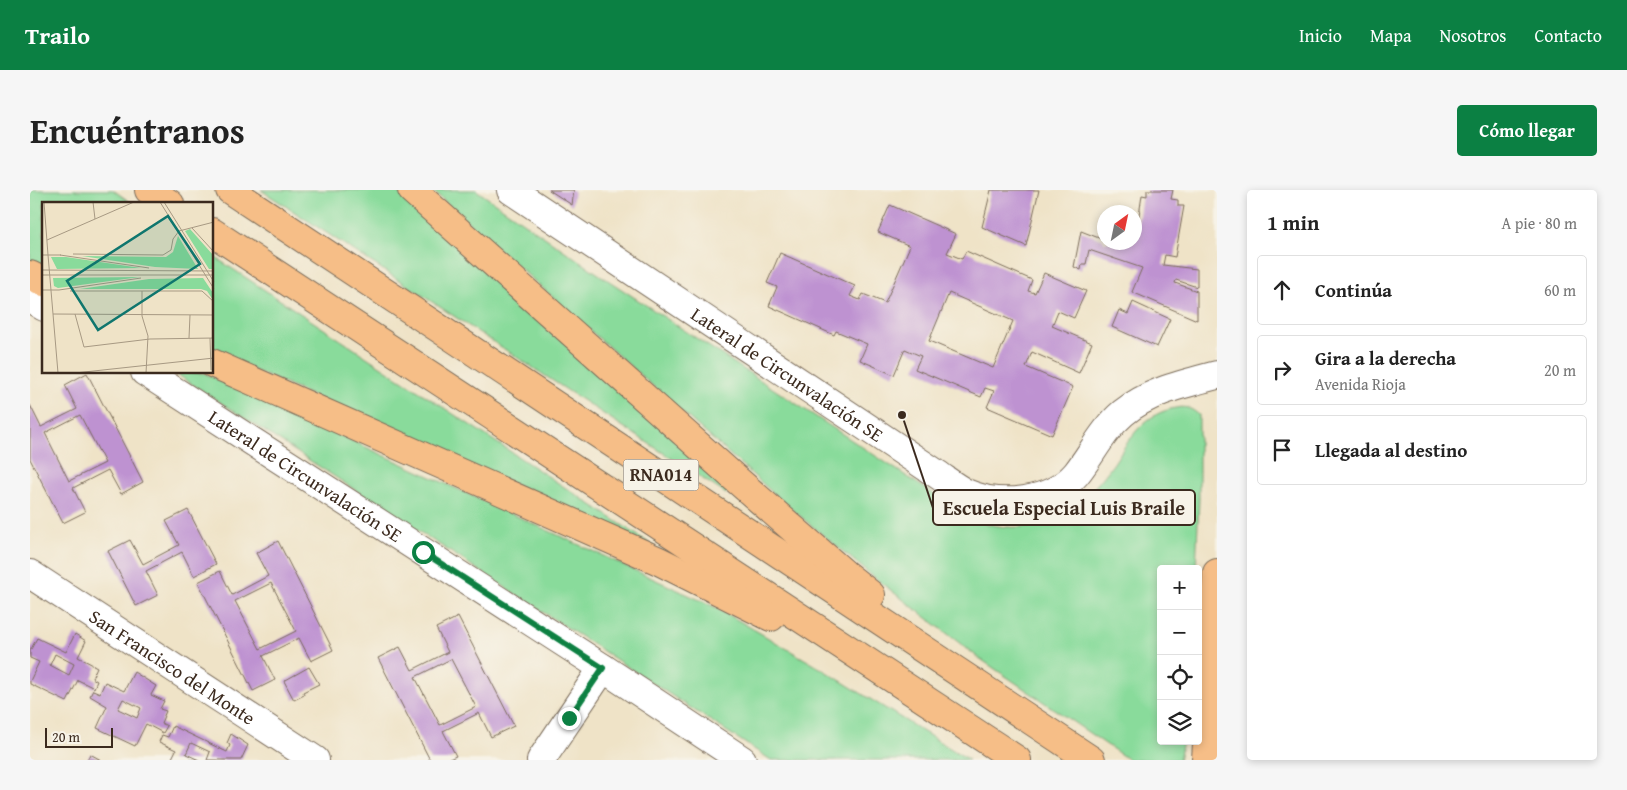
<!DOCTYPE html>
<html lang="es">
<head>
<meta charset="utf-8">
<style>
	body { margin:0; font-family:"Gentium Book Plus",serif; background:#f6f6f6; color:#222 }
	.controls { position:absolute; right:15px; bottom:15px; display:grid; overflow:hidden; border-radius:5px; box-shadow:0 2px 8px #0003 }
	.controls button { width:45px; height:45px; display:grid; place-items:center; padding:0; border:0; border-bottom:1px solid #e0e0e0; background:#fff; color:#222; font:25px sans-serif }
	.compass { position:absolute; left:1067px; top:15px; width:45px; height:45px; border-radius:50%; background:#fff; box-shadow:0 2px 8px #0003; rotate:33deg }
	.scale { position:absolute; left:15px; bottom:12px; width:68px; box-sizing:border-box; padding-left:5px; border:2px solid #3b2a1e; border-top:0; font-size:14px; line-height:18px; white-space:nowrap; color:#3b2a1e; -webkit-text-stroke:4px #f7f3e8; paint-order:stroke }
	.stop { position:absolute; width:15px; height:15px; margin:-11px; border:4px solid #0b8043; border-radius:50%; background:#fff }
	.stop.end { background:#0b8043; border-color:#fff; box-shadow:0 1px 5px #0008 }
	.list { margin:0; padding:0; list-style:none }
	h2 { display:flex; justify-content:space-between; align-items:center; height:65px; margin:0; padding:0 20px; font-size:21px }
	h2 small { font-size:16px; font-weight:400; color:#767676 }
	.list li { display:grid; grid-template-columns:32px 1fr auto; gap:15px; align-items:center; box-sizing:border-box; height:70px; margin:0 10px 10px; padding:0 10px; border:1px solid #e0e0e0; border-radius:5px }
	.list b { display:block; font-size:19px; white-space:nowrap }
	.list p { margin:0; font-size:16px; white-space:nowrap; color:#767676 }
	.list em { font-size:16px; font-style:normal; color:#767676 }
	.icon { flex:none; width:28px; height:28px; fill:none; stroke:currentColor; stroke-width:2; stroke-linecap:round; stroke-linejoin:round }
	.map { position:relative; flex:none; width:1187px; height:570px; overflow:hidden; border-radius:5px }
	header { display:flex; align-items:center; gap:30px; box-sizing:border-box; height:70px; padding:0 25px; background:#0b8043; color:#fff }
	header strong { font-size:24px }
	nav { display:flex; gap:28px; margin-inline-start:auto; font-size:18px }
	.intro { display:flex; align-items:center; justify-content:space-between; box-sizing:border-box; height:120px; padding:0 30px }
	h1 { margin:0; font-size:35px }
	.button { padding:12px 22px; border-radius:5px; background:#0b8043; color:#fff; font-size:18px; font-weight:700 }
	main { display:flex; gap:30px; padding:0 30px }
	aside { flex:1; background:#fff; border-radius:5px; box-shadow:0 2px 8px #0003 }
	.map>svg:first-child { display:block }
	.green { fill:#89db9b; stroke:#62825c }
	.building { fill:#be92d1; fill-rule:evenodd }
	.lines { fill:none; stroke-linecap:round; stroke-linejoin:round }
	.minor-casing { stroke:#7a6b59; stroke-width:30 }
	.major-casing { stroke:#7a6b59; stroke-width:30 }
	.highway-casing { stroke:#7a6b59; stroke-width:30 }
	.minor { stroke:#fff; stroke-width:28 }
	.major { stroke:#f6be87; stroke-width:28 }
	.highway { stroke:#f6be87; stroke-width:28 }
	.route { stroke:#0b8043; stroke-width:6 }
	.labels { text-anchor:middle; stroke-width:4.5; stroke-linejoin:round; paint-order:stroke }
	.shield { fill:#f7f3e8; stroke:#73665b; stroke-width:1 }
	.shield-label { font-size:18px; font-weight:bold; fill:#3b2a1e }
	.street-label { font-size:19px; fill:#3b2a1e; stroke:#f7f3e8 }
	.inset-road { fill:none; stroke:#a79983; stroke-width:1 }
	.view { fill:#0f766e; fill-opacity:0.15; stroke:#0f766e; stroke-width:2.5 }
	.inset-edge { fill:none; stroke:#3b2a1e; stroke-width:2.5 }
	.leader { fill:none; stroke:#3b2a1e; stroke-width:2 }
	.callout-dot { fill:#3b2a1e; stroke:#f7f3e8; stroke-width:2 }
	.callout { fill:#f7f3e8; stroke:#3b2a1e; stroke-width:2 }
	.callout-label { font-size:20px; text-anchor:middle; font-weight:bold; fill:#3b2a1e }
</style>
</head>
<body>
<header>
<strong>Trailo</strong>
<nav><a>Inicio</a><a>Mapa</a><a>Nosotros</a><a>Contacto</a></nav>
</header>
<div class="intro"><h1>Encuéntranos</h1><a class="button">Cómo llegar</a></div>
<main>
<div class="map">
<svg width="1187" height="570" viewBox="0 0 1187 570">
	<rect width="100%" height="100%" fill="#f7f3e8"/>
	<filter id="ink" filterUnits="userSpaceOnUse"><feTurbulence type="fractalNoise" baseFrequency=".02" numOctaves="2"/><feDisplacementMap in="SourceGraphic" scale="10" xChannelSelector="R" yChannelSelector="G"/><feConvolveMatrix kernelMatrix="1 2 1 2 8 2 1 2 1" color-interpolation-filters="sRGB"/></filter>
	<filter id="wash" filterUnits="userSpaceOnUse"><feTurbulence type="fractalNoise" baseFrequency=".0096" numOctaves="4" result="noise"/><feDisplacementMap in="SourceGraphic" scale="20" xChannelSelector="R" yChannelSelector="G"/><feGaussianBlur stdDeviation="1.12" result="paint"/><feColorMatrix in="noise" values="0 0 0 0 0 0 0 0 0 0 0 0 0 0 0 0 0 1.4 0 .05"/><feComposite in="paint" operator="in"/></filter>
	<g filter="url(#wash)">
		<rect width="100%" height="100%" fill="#efe3c7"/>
		<g class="green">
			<path d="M0,0H83L103,14H14V80L0,72Z"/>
			<path d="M231,0H365L682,283L698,302L696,304Z"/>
			<path d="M402,0H446L567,83L928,320C939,325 951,333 963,335C1017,346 1054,315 1084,273C1099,250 1112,226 1141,219C1153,216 1159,216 1169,225V309L1166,379H1131V551H1153L1149,570H1099L949,468L845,388L759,317Z"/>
			<path d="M183,66L624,356L183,162Z"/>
			<path d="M145,183H174L687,418L790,478L939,570H741Z"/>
		</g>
		<g id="blocks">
			<g class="building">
				<path d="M519,0H544L542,15Z"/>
				<path d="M961,0H1009L996,56L952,37Z"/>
				<path d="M1117,0H1143L1141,9L1148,10V16H1154L1145,67L1135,65L1133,75L1167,79V97L1146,90L1145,93L1167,101V130L1102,102L1112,78L1059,60L1056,74H1052L1051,80L1044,77L1051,41L1074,50V52H1082L1090,55V52H1104V31L1108,32L1112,5L1117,6Z"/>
				<path d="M860,15L926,44L917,63L932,69L936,61L1002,90L998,101L1005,103L1014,83L1056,101L1044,128L1028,121L1022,136L1062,153L1049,183L1002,162L996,177L1043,197L1022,245L957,217L964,201L955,198L951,207L885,179L891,166L875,159L864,185L830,170L837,154L806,141L804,145L739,116L747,97L737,93L750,63L825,96L820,106L830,110L833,104L855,113L880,56L848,42ZM919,103L983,131L963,178L899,151Z"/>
				<path d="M1103,112L1140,129L1127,157L1082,137L1089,120L1098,124Z"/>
				<path d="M57,183L113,292L91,304L78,280L43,298L55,322L33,333L0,269V215L11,237L47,219L35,195ZM50,225L75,273L39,291L15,243Z"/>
				<path d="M158,320L186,374L164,386L152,362L116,381L128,405L106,416L78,361L100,350L113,374L149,355L136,331Z"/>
				<path d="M248,351L303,460L281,471L269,448L233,466L245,490L223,501L168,392L190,381L202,405L238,386L226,363ZM241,393L266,441L230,459L205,411Z"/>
				<path d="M428,427L484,536L461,547L449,523L413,541L426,566L417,570H400L348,468L370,457L382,480L418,462L406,438ZM421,469L446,517L410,535L385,487Z"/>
				<path d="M45,444L56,451L48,467L67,477L62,488L67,491L64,498L48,490L37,512L0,494V491L9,472L0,468V458L1,459L7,448L36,462ZM25,464L44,474L39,485L20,475Z"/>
				<path d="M279,477L289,494L273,502L274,505L264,510L254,491Z"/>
				<path d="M104,482L126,496L121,505L134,511L130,519L136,521L131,533L137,536L133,543L116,534L105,556L67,538L77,516L60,506L63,500L70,503L75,492L94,501ZM93,509L111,518L107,528L88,519Z"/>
				<path d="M143,536L197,562L200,555L197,553L201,544L218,555L211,570H177L180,562L161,553L156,564L169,570H141L146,560L129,552L132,545L138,547Z"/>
				<path d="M60,564L71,570H57Z"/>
			</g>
		</g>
	</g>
	<g filter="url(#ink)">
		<use href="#blocks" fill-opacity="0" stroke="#7a6b59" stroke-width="1"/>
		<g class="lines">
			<g class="minor-casing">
				<g id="minor">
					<path id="s1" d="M481,0L907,284C916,290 926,298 936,303C970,318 1021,313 1046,284C1062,264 1073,240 1093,223C1120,201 1153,194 1187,185"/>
					<path d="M0,108L14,117"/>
					<path id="s2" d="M115,182L573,478L712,570"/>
					<path id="s3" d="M0,384L285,570"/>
					<path d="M511,570L573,478"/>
				</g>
			</g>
			<g class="major-casing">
				<path id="major" d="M1176,570L1187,383"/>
			</g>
			<g class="highway-casing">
				<g id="highway">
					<path d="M119,0L140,14"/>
					<path d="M200,0L1061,570"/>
					<path d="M382,0L707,290L816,385L841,405"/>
					<path d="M182,42L987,570"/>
					<path d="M0,85L14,92"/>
					<path d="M182,173L629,371L741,427"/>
				</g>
			</g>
			<use href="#minor" class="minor"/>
			<use href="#major" class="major"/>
			<use href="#highway" class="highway"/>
		</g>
	</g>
	<g class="lines" filter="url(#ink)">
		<path class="route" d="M393,362L573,478L539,528"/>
	</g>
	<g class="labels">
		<rect class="shield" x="593.5" y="269.5" width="75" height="31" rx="4"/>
		<g class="shield-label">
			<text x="631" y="291">RNA014</text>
		</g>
		<g class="street-label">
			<text dy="7" stroke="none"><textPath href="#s1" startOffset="332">Lateral de Circunvalación SE</textPath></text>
			<text dy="7" stroke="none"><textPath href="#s2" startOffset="191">Lateral de Circunvalación SE</textPath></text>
			<text dy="7" stroke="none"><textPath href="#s3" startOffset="170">San Francisco del Monte</textPath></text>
		</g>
	</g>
	<g transform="translate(12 12)">
		<rect width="171" height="171" fill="#efe3c7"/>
		<path d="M148,27L171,53V67H167L143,29ZM136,34L156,67L113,65L40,54L124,55L131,50ZM9,55H24L99,66L15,67ZM98,75L16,86L12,84L11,76ZM161,76L171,91V98L165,89L159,87H38L107,77Z" fill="#89db9b"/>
		<path class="inset-road" d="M2,0L6,53M51,0L53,17M118,0L172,87M122,0L172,80M150,26L172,50M5,38L92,0M31,52L121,53L129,48L131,37L137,29L172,20M0,53H19M6,53L16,171M18,53L107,66M0,68L172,69M0,73H172M0,88H17M17,88L99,76M28,89H160L172,100M100,89V114L106,134L104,171M11,112L172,113M33,112L42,145L108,137L172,136M147,136L148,113M168,136L169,168M33,171L172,156"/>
		<path class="view" d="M126,14L158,62L56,128L25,79Z"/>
		<rect width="171" height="171" class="inset-edge"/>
	</g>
	<path class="leader" d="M872 225L903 318"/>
	<circle class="callout-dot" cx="872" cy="225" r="5"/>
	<rect class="callout" x="903" y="300" width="262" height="35" rx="5"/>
	<g class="callout-label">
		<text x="1034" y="325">Escuela Especial Luis Braile</text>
	</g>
</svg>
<div class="controls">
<button>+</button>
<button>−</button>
<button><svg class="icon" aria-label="locate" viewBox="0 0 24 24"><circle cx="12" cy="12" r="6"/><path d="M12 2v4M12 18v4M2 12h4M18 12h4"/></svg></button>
<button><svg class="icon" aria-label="layers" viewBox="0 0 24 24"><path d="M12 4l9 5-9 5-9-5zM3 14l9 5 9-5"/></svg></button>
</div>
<svg class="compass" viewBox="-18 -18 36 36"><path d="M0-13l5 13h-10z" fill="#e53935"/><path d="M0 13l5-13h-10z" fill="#767676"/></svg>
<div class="scale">20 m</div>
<div class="stop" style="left:393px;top:362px"></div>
<div class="stop end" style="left:539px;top:528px"></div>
</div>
<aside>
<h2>1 min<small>A pie · 80 m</small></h2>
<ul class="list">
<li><svg class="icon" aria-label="ahead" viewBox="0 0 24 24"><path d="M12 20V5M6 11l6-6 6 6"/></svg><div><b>Continúa</b></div><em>60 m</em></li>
<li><svg class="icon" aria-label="right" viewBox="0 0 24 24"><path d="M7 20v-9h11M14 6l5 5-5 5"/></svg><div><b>Gira a la derecha</b><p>Avenida Rioja</p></div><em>20 m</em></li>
<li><svg class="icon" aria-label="arrive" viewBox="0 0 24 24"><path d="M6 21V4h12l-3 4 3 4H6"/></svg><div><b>Llegada al destino</b></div></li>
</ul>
</aside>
</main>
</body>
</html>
